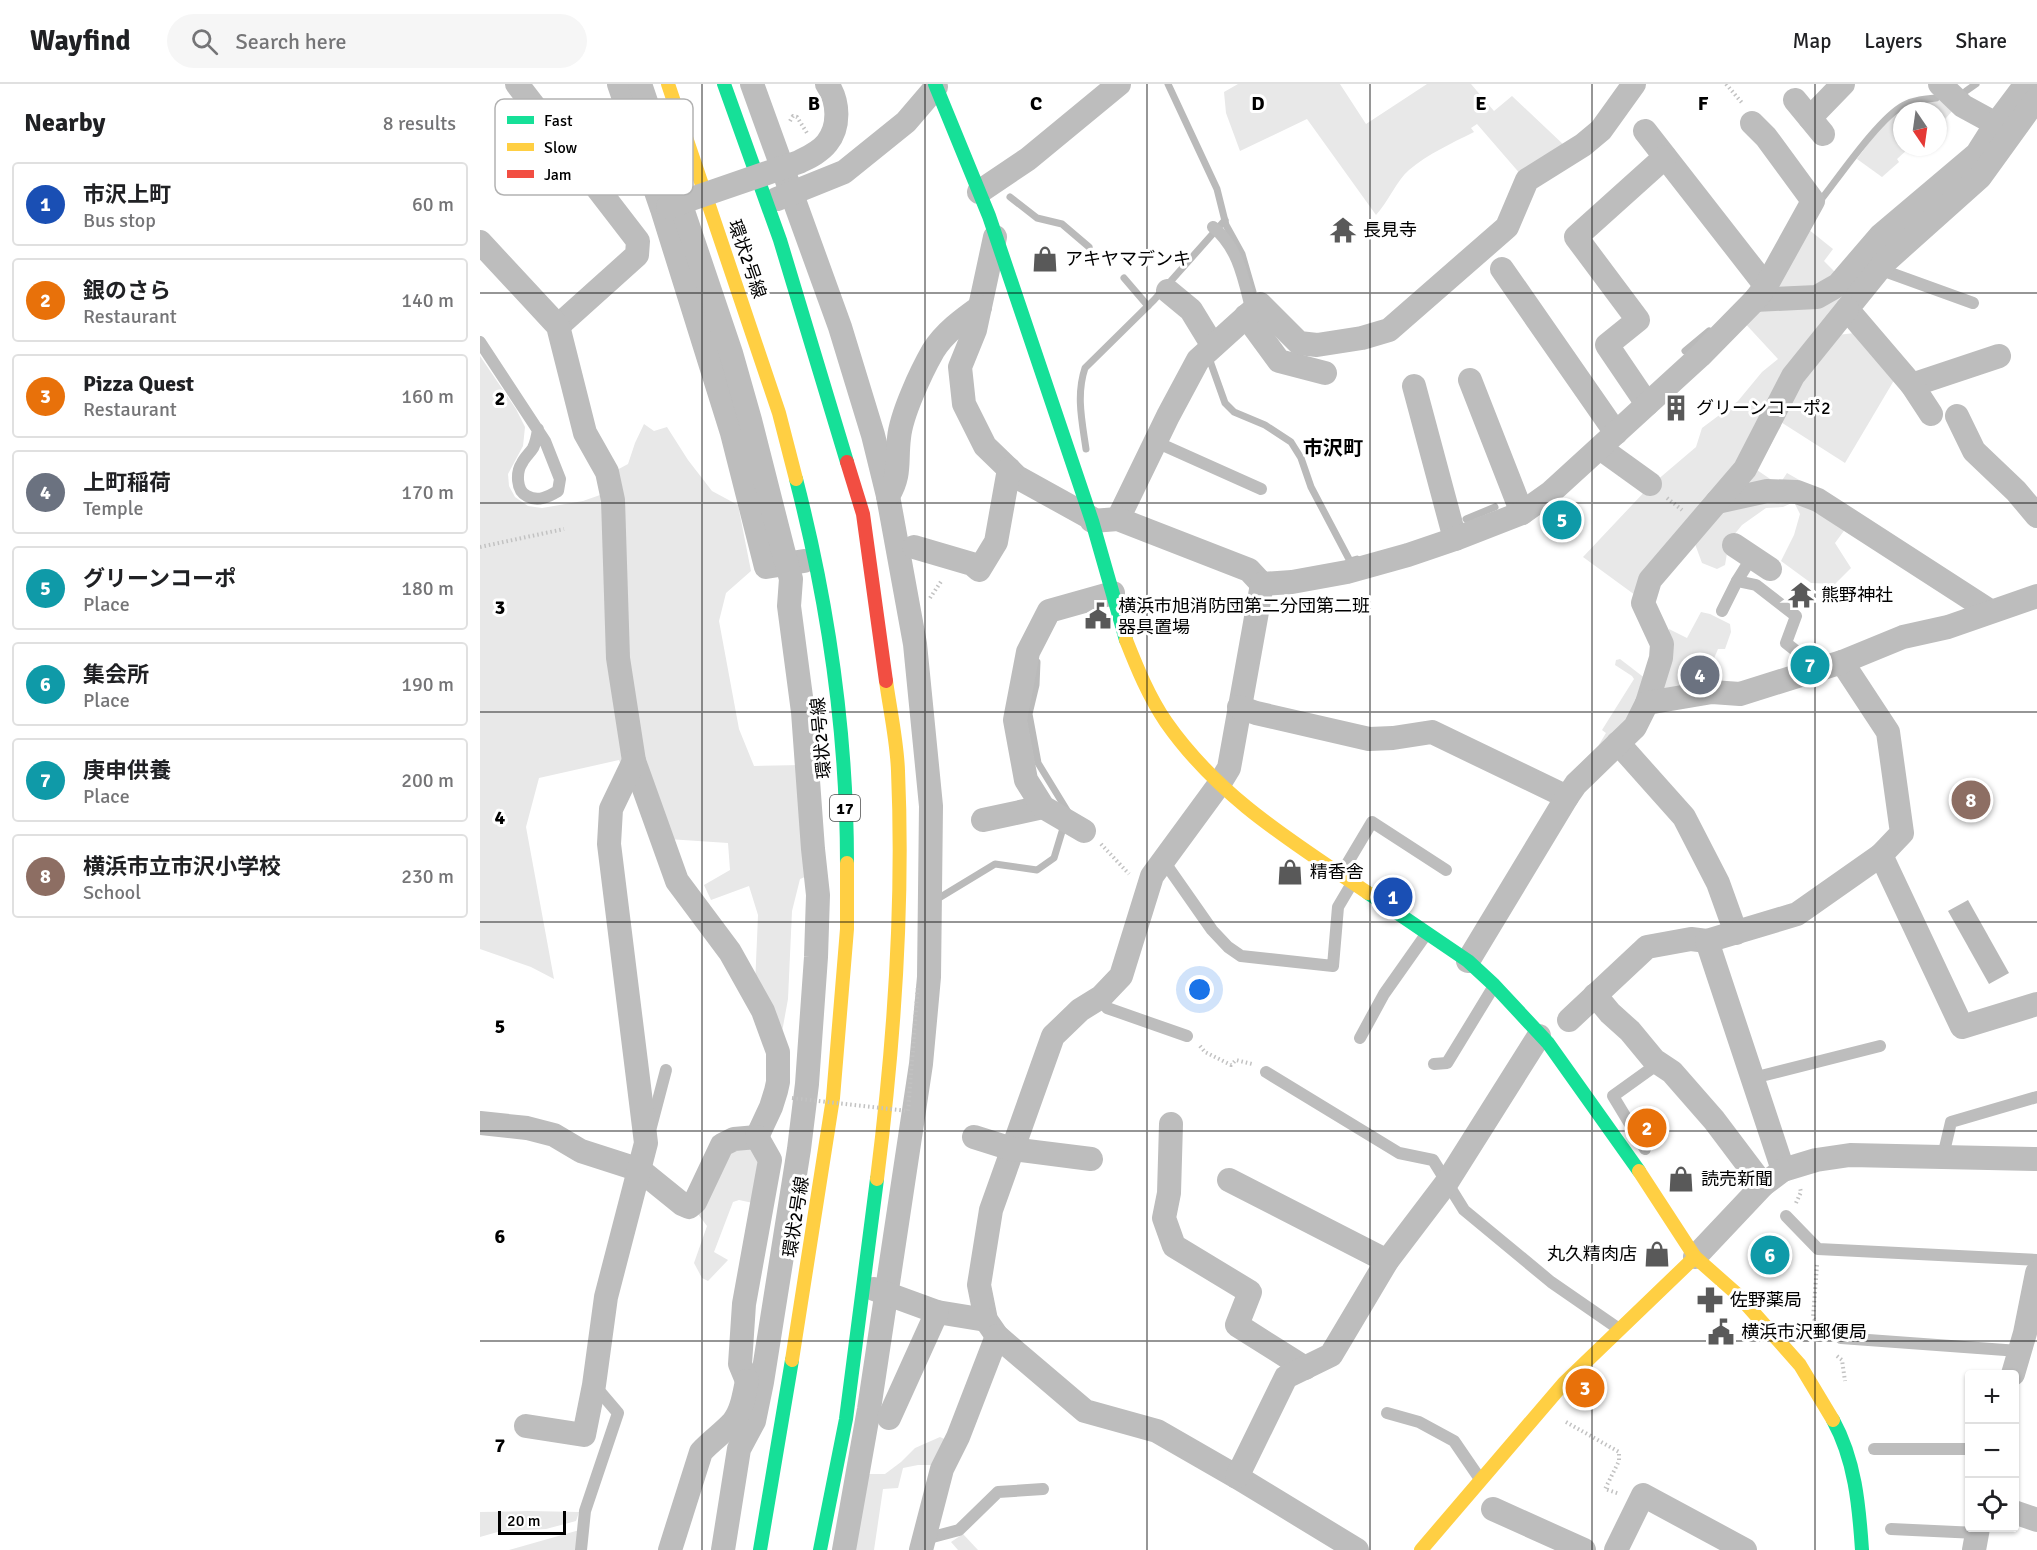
<!DOCTYPE html>
<html lang="en">
<head>
<meta charset="utf-8">
<style>
	body { margin:0; font-family:Signika,"Noto Sans JP",sans-serif; background:#f6f6f6; color:#202124 }
	.controls { position:absolute; right:18px; bottom:18px; display:grid; overflow:hidden; border-radius:6px; box-shadow:0 2px 4px #0004 }
	.controls button { width:54px; height:54px; display:grid; place-items:center; padding:0; border:0; border-bottom:2px solid #e0e0e0; background:#fff; color:#202124; font:30px sans-serif }
	.compass { position:absolute; left:1413px; top:18px; width:54px; height:54px; border-radius:50%; background:#fff; box-shadow:0 2px 4px #0004; rotate:167deg }
	.scale { position:absolute; left:18px; bottom:15px; width:68px; box-sizing:border-box; padding-left:6px; border:3px solid #000; border-top:0; font-size:16px; line-height:21px; white-space:nowrap; color:#000; -webkit-text-stroke:4px #fff; paint-order:stroke }
	.you { position:absolute; left:720px; top:906px; width:21px; height:21px; margin:-15px; border:4px solid #fff; border-radius:50%; background:#1a73e8; box-shadow:0 0 0 9px #1a73e833 }
	.badge { display:grid; place-items:center; width:39px; height:39px; border-radius:50%; background:#0b8043; color:#fff; font-size:20px; font-weight:700 }
	.pin { position:absolute; translate:-50% -50%; border:3px solid #fff; box-shadow:0 2px 6px #0006 }
	.list { margin:0; padding:0; list-style:none }
	h2 { display:flex; justify-content:space-between; align-items:center; height:78px; margin:0; padding:0 24px; font-size:26px }
	h2 small { font-size:20px; font-weight:400; color:#757577 }
	.list li { display:grid; grid-template-columns:39px 1fr auto; gap:18px; align-items:center; box-sizing:border-box; height:84px; margin:0 12px 12px; padding:0 12px; border:2px solid #e0e0e0; border-radius:6px }
	.list b { display:block; font-size:22px; white-space:nowrap }
	.list p { margin:0; font-size:20px; white-space:nowrap; color:#757577 }
	.list em { font-size:20px; font-style:normal; color:#757577 }
	.icon { flex:none; width:33px; height:33px; fill:none; stroke:currentColor; stroke-width:2; stroke-linecap:round; stroke-linejoin:round }
	.map { position:relative; flex:none; width:1557px; height:1466px; overflow:hidden }
	header { display:flex; align-items:center; gap:36px; box-sizing:border-box; height:84px; padding:0 30px; background:#fff; border-bottom:2px solid #e0e0e0 }
	header strong { font-size:28px }
	nav { display:flex; gap:33px; margin-inline-start:auto; font-size:21px }
	.search { width:420px; height:54px; background:#f6f6f6; display:flex; align-items:center; gap:15px; box-sizing:border-box; padding:0 21px; border-radius:33px; color:#757577; font-size:22px }
	main { display:flex }
	aside { flex:1; background:#fff }
	.map>svg:first-child { display:block }
	.green { fill:#e8e8e8 }
	.water { fill:#bababa }
	.lines { fill:none; stroke-linecap:round; stroke-linejoin:round }
	.stream { stroke:#bababa; stroke-width:7 }
	.path { stroke:#c2c2c2; stroke-width:4; stroke-dasharray:1.5 3; stroke-linecap:butt }
	.lane { stroke:#bdbdbd; stroke-width:12 }
	.street { stroke:#bdbdbd; stroke-width:24 }
	.fast { stroke:#16e098; stroke-width:14 }
	.slow { stroke:#ffcf43; stroke-width:14 }
	.jam { stroke:#f24e42; stroke-width:14 }
	.path-bridge { stroke:#c2c2c2; stroke-width:4; stroke-dasharray:1.5 3; stroke-linecap:butt }
	.street-bridge { stroke:#bdbdbd; stroke-width:24 }
	.grid { fill:none; stroke:#000; stroke-width:1.5; stroke-opacity:0.55 }
	.labels { text-anchor:middle; stroke-width:6; stroke-linejoin:round; paint-order:stroke }
	.shield { fill:#fff; stroke:#4c4c4c; stroke-width:1.5 }
	.shield-label { font-size:16px; font-weight:bold; fill:#000 }
	.poi-label { font-size:18px; fill:#000; stroke:#fff; text-anchor:start }
	.street-label { font-size:18px; fill:#000; stroke:#fff }
	.neighbourhood-label { font-size:20px; font-weight:bold; fill:#000; stroke:#fff }
	.key { fill:#fff; stroke:#b2b2b2; stroke-width:1.5 }
	.key-label { font-size:16px; fill:#000 }
	.grid-label { font-size:20px; text-anchor:middle; font-weight:bold; fill:#000; stroke:#fff; stroke-width:6; stroke-linejoin:round; paint-order:stroke }
</style>
</head>
<body>
<header>
<strong>Wayfind</strong>
<div class="search"><svg class="icon" aria-label="search" viewBox="0 0 24 24"><circle cx="10" cy="10" r="6"/><path d="M15 15l6 6"/></svg>Search here</div>
<nav><a>Map</a><a>Layers</a><a>Share</a></nav>
</header>
<main>
<aside>
<h2>Nearby<small>8 results</small></h2>
<ul class="list">
<li><span class="badge" style="background:#1a4fb4">1</span><div><b>市沢上町</b><p>Bus stop</p></div><em>60 m</em></li>
<li><span class="badge" style="background:#e8710a">2</span><div><b>銀のさら</b><p>Restaurant</p></div><em>140 m</em></li>
<li><span class="badge" style="background:#e8710a">3</span><div><b>Pizza Quest</b><p>Restaurant</p></div><em>160 m</em></li>
<li><span class="badge" style="background:#6b7280">4</span><div><b>上町稲荷</b><p>Temple</p></div><em>170 m</em></li>
<li><span class="badge" style="background:#0f9aa8">5</span><div><b>グリーンコーポ</b><p>Place</p></div><em>180 m</em></li>
<li><span class="badge" style="background:#0f9aa8">6</span><div><b>集会所</b><p>Place</p></div><em>190 m</em></li>
<li><span class="badge" style="background:#0f9aa8">7</span><div><b>庚申供養</b><p>Place</p></div><em>200 m</em></li>
<li><span class="badge" style="background:#8d6e63">8</span><div><b>横浜市立市沢小学校</b><p>School</p></div><em>230 m</em></li>
</ul>
</aside>
<div class="map">
<svg width="1557" height="1466" viewBox="0 0 1557 1466">
	<rect width="100%" height="100%" fill="#fff"/>
	<g class="green">
		<path d="M758,0H860L886,40L947,0H991L1014,27L1032,12L1086,63L1042,92L997,40L991,44L994,48C972,59 948,70 929,86C917,96 908,118 896,131L827,35L760,67L746,29L744,8Z"/>
		<path d="M1459,15L1473,26L1458,43V27H1422V63H1441L1434,68L1429,64L1417,75L1419,78L1402,93L1377,75C1391,56 1412,26 1435,18C1442,16 1451,16 1459,15Z"/>
		<path d="M1328,145L1353,165L1344,177L1358,191L1350,199L1299,210L1297,191Z"/>
		<path d="M1354,208L1363,215L1286,334L1301,342L1277,386L1299,401L1307,389L1377,429L1355,459L1371,484L1355,500L1331,499L1301,477L1314,451L1320,430L1314,418L1303,423L1286,424L1262,441L1249,457L1245,481L1237,485L1222,479L1215,460L1155,511L1103,473L1169,403L1216,363L1222,344L1258,317L1282,288L1298,275L1261,235L1283,218Z"/>
		<path d="M1375,249L1416,293L1365,379L1296,335L1357,251Z"/>
		<path d="M0,272L36,325L45,343L43,362L28,390L29,402L35,413L48,422L62,424L103,417L120,411L135,387L148,380L155,359L164,340L174,347L187,343L208,376L232,407L258,421L271,487L246,509L239,537L259,645L274,682L323,681L332,790L320,795L312,827L308,915L302,948L275,902L278,831L269,802L231,816L224,801L250,786L248,759L173,754L139,676L59,694L46,743L74,895L51,883L0,865Z"/>
		<path d="M1221,528L1230,530L1250,540L1251,548L1245,565H1238L1232,579L1225,581L1212,580L1207,595L1223,602L1176,611L1188,561L1189,545L1207,554Z"/>
		<path d="M1140,575L1166,595L1159,625L1117,664L1126,649L1122,646L1154,595L1152,592L1135,581L1136,576Z"/>
		<path d="M267,1062L279,1071L273,1119L259,1116L253,1118L234,1168L248,1176L228,1197L222,1194L214,1179L227,1142L218,1130L246,1074L257,1063Z"/>
		<path d="M460,1353L471,1358L458,1381H438L423,1384L418,1404L403,1405L394,1466H374L387,1390H405L421,1378L435,1364Z"/>
		<path d="M49,1427L99,1428L96,1437L66,1445L21,1447L0,1453V1428Z"/>
		<path d="M103,1445L100,1466H29Z"/>
		<path d="M483,1450L498,1466H478L471,1458Z"/>
	</g>
	<path class="water" d="M1488,816L1529,889L1509,900L1468,827Z"/>
	<g class="lines">
		<g class="stream">
			<path d="M688,0L737,105L746,141L762,170L773,208"/>
			<path d="M1486,7L1496,0"/>
			<path d="M530,113L557,134L582,140L609,163"/>
			<path d="M1340,117C1359,93 1399,34 1424,21C1434,16 1445,15 1456,14"/>
			<path d="M644,194L668,222"/>
			<path d="M1205,267L1229,247"/>
			<path d="M729,274L745,319L754,328L785,341L811,358L821,374L831,403L870,477L877,475"/>
			<path d="M606,365C602,337 596,311 605,284L674,216L745,136"/>
			<path d="M986,435L1015,423"/>
			<path d="M557,578L556,601L549,630L558,679L588,728"/>
			<path d="M454,817L515,780L557,786L574,774L584,741"/>
		</g>
		<g class="path">
			<path d="M1246,0L1263,20"/>
			<path d="M310,37L313,32L317,33L327,49"/>
			<path d="M121,73L138,64"/>
			<path d="M1187,414L1202,426"/>
			<path d="M0,463L84,445"/>
			<path d="M450,514L462,496"/>
			<path d="M621,760L649,790"/>
			<path d="M720,962L725,968L751,981L756,976L772,980"/>
			<path d="M1316,1119L1321,1108L1320,1104"/>
			<path d="M1337,1181L1333,1234L1345,1247V1250"/>
			<path d="M1357,1272L1362,1276L1365,1297"/>
			<path d="M1086,1338L1139,1368V1377L1125,1405L1140,1410"/>
		</g>
		<g class="lane">
			<path d="M733,143C759,164 764,197 772,228"/>
			<path d="M1399,185L1493,219"/>
			<path d="M0,258L65,357L80,395L78,407C68,413 58,418 47,412C36,407 36,388 42,379C45,373 50,369 53,364C56,358 57,352 58,345"/>
			<path d="M676,358L781,405"/>
			<path d="M1257,497L1272,473"/>
			<path d="M1242,527L1257,497L1276,501L1316,532L1306,559L1320,570L1344,583"/>
			<path d="M683,776L732,846L748,863L761,872L853,882L858,823L871,801"/>
			<path d="M861,790L892,738L966,786"/>
			<path d="M621,913L627,924L707,952"/>
			<path d="M880,954L904,910L947,849"/>
			<path d="M954,980L967,979L1014,902"/>
			<path d="M786,988L919,1069L953,1076L984,1126L1071,1198L1139,1245"/>
			<path d="M1273,994L1400,962"/>
			<path d="M171,1043L186,986"/>
			<path d="M1165,1065L1133,1012L1179,979"/>
			<path d="M1463,1072L1471,1038L1557,1013"/>
			<path d="M1306,1132L1338,1165L1557,1176"/>
			<path d="M1361,1254L1539,1267"/>
			<path d="M907,1329L939,1338L974,1357L1000,1395"/>
			<path d="M1394,1365H1490"/>
			<path d="M1411,1445L1497,1449"/>
			<path d="M445,1455L479,1446L518,1408L563,1405"/>
			<path d="M101,1466L105,1427L138,1329L115,1302"/>
		</g>
		<g class="street">
			<path d="M37,0L158,157L157,171L78,242"/>
			<path d="M139,0L182,125L252,349L286,483L324,477"/>
			<path d="M160,0L251,269L270,336L303,466L311,495L309,522L323,628L333,765L338,811L336,873L327,1000L319,1065L282,1298L274,1337L259,1365L243,1466"/>
			<path d="M272,0L360,243L393,351L408,412L435,560L451,722L449,893L441,980L389,1325L364,1466"/>
			<path d="M1460,0L1483,22L1516,40"/>
			<path d="M1315,16L1343,50"/>
			<path d="M1330,34L1363,0"/>
			<path d="M1165,47L1286,202"/>
			<path d="M499,108L548,75L639,0"/>
			<path d="M297,115L364,88L426,38L456,3"/>
			<path d="M515,153L495,246L480,283L484,320L505,362L537,393L611,434"/>
			<path d="M0,158L78,242L105,349L127,388L133,416L138,574L154,677L197,797L250,868L283,927L298,968V998L296,1007L291,1023L277,1053"/>
			<path d="M1022,185L1136,349"/>
			<path d="M688,207L711,226L733,262"/>
			<path d="M1275,216L1337,213L1358,201L1400,152L1497,70L1516,40L1546,0"/>
			<path d="M766,232L799,277L845,289"/>
			<path d="M990,296L1042,429"/>
			<path d="M1432,301L1519,272"/>
			<path d="M934,302L975,455"/>
			<path d="M1167,320L1127,261L1158,236L1096,153L1185,73"/>
			<path d="M1451,330L1432,301L1367,225L1405,178L1500,93L1557,14"/>
			<path d="M1477,332L1494,367L1536,407L1557,432"/>
			<path d="M1120,364L1170,400"/>
			<path d="M408,412C421,391 416,377 419,354C421,331 441,288 453,267C464,249 483,235 500,223"/>
			<path d="M1237,418L1287,407L1317,408L1338,416L1510,527"/>
			<path d="M638,435L688,332L718,276L780,220L819,259L837,261L882,254L909,246L1027,143L1047,96L1103,61L1121,46L1154,0"/>
			<path d="M612,437L638,435L769,486L782,500L812,498L867,488L928,471L975,455L1042,429L1070,409L1220,272L1275,216L1286,202L1333,117L1286,53L1272,39"/>
			<path d="M1254,461L1290,485"/>
			<path d="M434,463L492,480L499,486L516,458L529,385"/>
			<path d="M782,500L749,684L738,702L672,792L641,892L621,913L600,926L573,952L511,1126L499,1201L506,1236L517,1252L605,1327L677,1347L757,1393L877,1466"/>
			<path d="M1362,578L1408,648L1422,749L1401,771"/>
			<path d="M1167,619L1181,574L1182,560L1163,519L1170,496L1265,385L1313,292L1367,225"/>
			<path d="M759,623L776,629L889,655L913,654L952,648L1087,713"/>
			<path d="M1138,659L1204,733L1238,799L1256,849"/>
			<path d="M503,736L563,723"/>
			<path d="M604,747L563,723L546,696L535,636L548,568L569,527L633,509"/>
			<path d="M988,877L1087,713L1096,700L1155,643L1167,619L1232,608L1260,610L1362,578L1423,553L1468,543L1557,512"/>
			<path d="M1115,911L1130,929L1150,947L1174,976L1192,988L1234,1036L1283,1101"/>
			<path d="M1089,936L1167,863L1211,855L1227,857"/>
			<path d="M0,1039L47,1044L74,1051L101,1067L160,1086L202,1120L209,1123L215,1118L242,1061L254,1055L277,1053"/>
			<path d="M691,1040L689,1109L684,1134L694,1162L770,1208L757,1241L825,1284"/>
			<path d="M494,1053L532,1065L611,1075"/>
			<path d="M1303,1086L1227,857L1317,830L1401,771L1482,943L1557,920"/>
			<path d="M749,1096L907,1177"/>
			<path d="M1215,1173L1283,1101L1303,1086L1336,1076L1370,1071L1557,1075"/>
			<path d="M394,1205L457,1228L506,1236"/>
			<path d="M1533,1290L1545,1249L1557,1189"/>
			<path d="M267,1297L260,1280L264,1220L290,1076L277,1053"/>
			<path d="M409,1334L457,1228"/>
			<path d="M46,1342L104,1351L114,1301L126,1213L166,1059L129,760L131,725L154,677"/>
			<path d="M757,1393L806,1293L851,1271L907,1177L967,1098L1059,952"/>
			<path d="M1013,1425L1104,1466"/>
			<path d="M1534,1428L1557,1436"/>
			<path d="M190,1466L221,1368C231,1357 243,1349 253,1338C262,1327 264,1311 267,1297"/>
			<path d="M441,1466L462,1385L478,1353L517,1252"/>
			<path d="M1136,1466L1163,1411L1265,1466"/>
			<path d="M1494,1466L1498,1444"/>
		</g>
		<g class="fast">
			<path d="M244,0L300,156L367,378"/>
			<path d="M455,0L509,132L612,437L646,556"/>
			<path d="M316,395C348,519 367,650 367,779"/>
			<path d="M888,809L988,877L1014,901L1068,959L1159,1087"/>
			<path d="M1353,1336C1375,1376 1379,1421 1382,1466"/>
			<path d="M280,1466L312,1276"/>
			<path d="M340,1466L366,1335L397,1095"/>
		</g>
		<g class="slow">
			<path d="M188,0L299,329L316,395"/>
			<path d="M646,556C657,584 669,613 686,638C739,714 813,758 888,809"/>
			<path d="M1159,1087L1215,1173L1258,1211L1320,1281L1353,1336"/>
			<path d="M397,1095C414,960 424,823 418,687C417,657 410,626 406,597"/>
			<path d="M312,1276L353,1014L367,845V779"/>
			<path d="M941,1466L1084,1299L1215,1173"/>
		</g>
		<path class="jam" d="M367,378L383,430L406,597"/>
		<path class="path-bridge" d="M312,1014L428,1027L438,901"/>
		<path class="street-bridge" d="M188,123L319,78C329,73 340,68 347,59C360,43 359,17 347,0"/>
	</g>
	<path class="grid" d="M222,0V1466M445,0V1466M667,0V1466M890,0V1466M1112,0V1466M1335,0V1466M0,209H1557M0,419H1557M0,628H1557M0,838H1557M0,1047H1557M0,1257H1557"/>
	<defs>
		<g id="temple-bare" transform="scale(2.07)"><path d="M0-6L5-2H3V0L6.5 2.5H4V6H1.5V3h-3V6H-4V2.5H-6.5L-3 0V-2H-5Z" fill="#595959" stroke="#fff" stroke-width="2.5" paint-order="stroke"/></g>
		<g id="shop-bare" transform="scale(2.07)"><path d="M-5-2.5h2.3a2.7 3.5 0 0 1 5.4 0H5L5.5 6h-11ZM-1.5-2.5h3a1.5 2.3 0 0 0-3 0Z" fill="#595959" stroke="#fff" stroke-width="2.5" paint-order="stroke"/></g>
		<g id="building-bare" transform="scale(2.07)"><path d="M-4-6H4V6H1V3H-1V6H-4ZM-2.5-4.3h1.7v1.8h-1.7ZM.8-4.3h1.7v1.8H.8ZM-2.5-1h1.7V.8h-1.7ZM.8-1h1.7V.8H.8Z" fill="#595959" stroke="#fff" stroke-width="2.5" paint-order="stroke"/></g>
		<g id="civic-bare" transform="scale(2.07)"><path d="M-.6-6.5H3V-4.5H.6V-3L4-1V1h2V6H-6V1h2V-1L-.6-3ZM-1.2 2.5V6h2.4V2.5Z" fill="#595959" stroke="#fff" stroke-width="2.5" paint-order="stroke"/></g>
		<g id="pharmacy-bare" transform="scale(2.07)"><path d="M-2-6h4v4h4v4h-4v4h-4v-4h-4v-4h4Z" fill="#595959" stroke="#fff" stroke-width="2.5" paint-order="stroke"/></g>
	</defs>
	<g fill-rule="evenodd">
		<use href="#temple-bare" x="863" y="146"/>
		<use href="#shop-bare" x="565" y="175"/>
		<use href="#building-bare" x="1196" y="324"/>
		<use href="#temple-bare" x="1321" y="511"/>
		<use href="#civic-bare" x="618" y="532"/>
		<use href="#shop-bare" x="810" y="788"/>
		<use href="#shop-bare" x="1201" y="1095"/>
		<use href="#shop-bare" x="1177" y="1170"/>
		<use href="#pharmacy-bare" x="1230" y="1216"/>
		<use href="#civic-bare" x="1241" y="1248"/>
	</g>
	<g class="labels">
		<rect class="shield" x="350" y="711" width="30" height="26" rx="4.5"/>
		<g class="shield-label">
			<text x="365" y="730">17</text>
		</g>
		<g class="poi-label">
			<text x="883" y="152">長見寺</text>
			<text x="585" y="181">アキヤマデンキ</text>
			<text x="1216" y="330">グリーンコーポ2</text>
			<text x="1341" y="517">熊野神社</text>
			<text x="638" y="528">横浜市旭消防団第二分団第二班<tspan x="638" dy="21">器具置場</tspan></text>
			<text x="830" y="794">精香舎</text>
			<text x="1221" y="1101">読売新聞</text>
			<text x="1157" y="1176" text-anchor="end">丸久精肉店</text>
			<text x="1250" y="1222">佐野薬局</text>
			<text x="1261" y="1254">横浜市沢郵便局</text>
		</g>
		<g class="street-label">
			<text transform="translate(267 175) rotate(71)" y="6">環状2号線</text>
			<text transform="translate(341 654) rotate(-95)" y="6">環状2号線</text>
			<text transform="translate(316 1133) rotate(-81)" y="6">環状2号線</text>
		</g>
		<g class="neighbourhood-label">
			<text x="853" y="371">市沢町</text>
		</g>
	</g>
	<rect x="15" y="15" width="198" height="96" rx="9" class="key"/>
	<rect x="27" y="32" width="27" height="8" fill="#16e098"/>
	<rect x="27" y="59" width="27" height="8" fill="#ffcf43"/>
	<rect x="27" y="86" width="27" height="8" fill="#f24e42"/>
	<g class="key-label">
		<text x="64" y="42">Fast</text>
		<text x="64" y="69">Slow</text>
		<text x="64" y="96">Jam</text>
	</g>
	<g class="grid-label">
		<text x="334" y="26">B</text>
		<text x="556" y="26">C</text>
		<text x="778" y="26">D</text>
		<text x="1001" y="26">E</text>
		<text x="1223" y="26">F</text>
		<text x="20" y="321">2</text>
		<text x="20" y="530">3</text>
		<text x="20" y="740">4</text>
		<text x="20" y="949">5</text>
		<text x="20" y="1159">6</text>
		<text x="20" y="1368">7</text>
	</g>
</svg>
<div class="controls">
<button>+</button>
<button>−</button>
<button><svg class="icon" aria-label="locate" viewBox="0 0 24 24"><circle cx="12" cy="12" r="6"/><path d="M12 2v4M12 18v4M2 12h4M18 12h4"/></svg></button>
</div>
<svg class="compass" viewBox="-18 -18 36 36"><path d="M0-13l5 13h-10z" fill="#e53935"/><path d="M0 13l5-13h-10z" fill="#757577"/></svg>
<div class="scale">20 m</div>
<div class="you"></div>
<div class="pin badge" style="left:913px;top:813px;background:#1a4fb4">1</div>
<div class="pin badge" style="left:1167px;top:1044px;background:#e8710a">2</div>
<div class="pin badge" style="left:1105px;top:1304px;background:#e8710a">3</div>
<div class="pin badge" style="left:1220px;top:591px;background:#6b7280">4</div>
<div class="pin badge" style="left:1082px;top:436px;background:#0f9aa8">5</div>
<div class="pin badge" style="left:1290px;top:1171px;background:#0f9aa8">6</div>
<div class="pin badge" style="left:1330px;top:581px;background:#0f9aa8">7</div>
<div class="pin badge" style="left:1491px;top:716px;background:#8d6e63">8</div>
</div>
</main>
</body>
</html>
